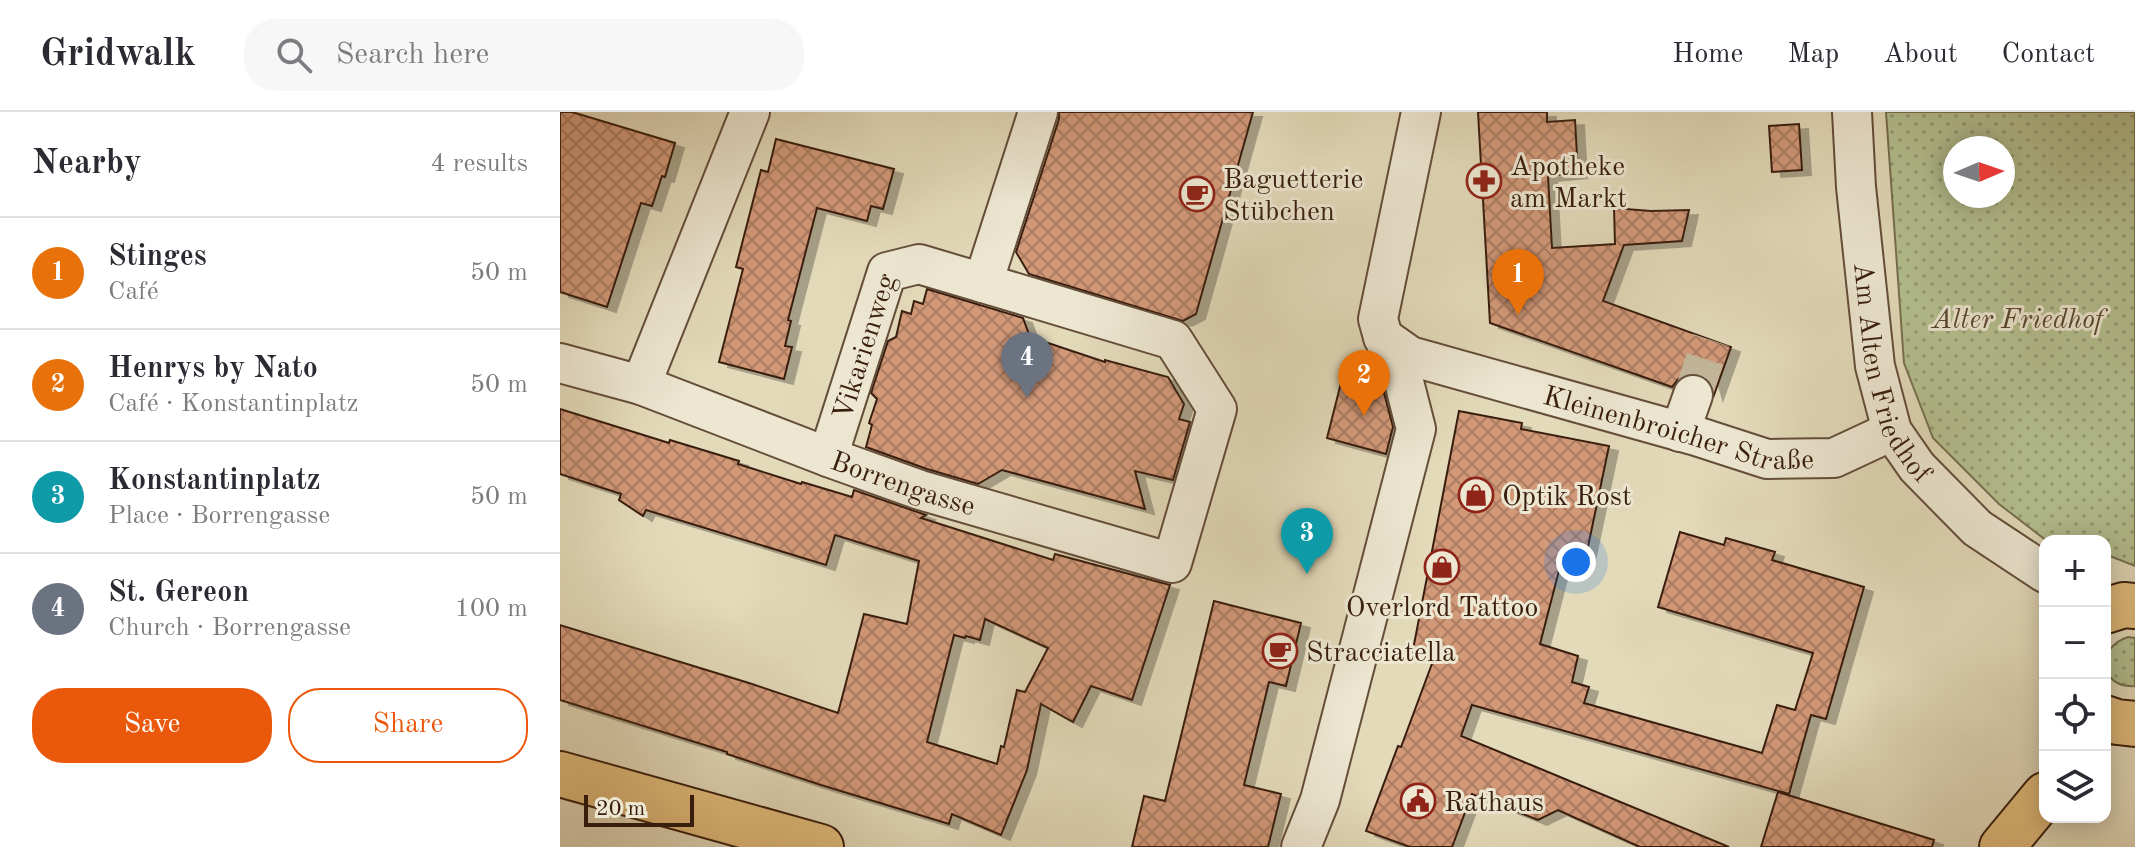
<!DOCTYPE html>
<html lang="en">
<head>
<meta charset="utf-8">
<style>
	body { margin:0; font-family:"Old Standard TT",serif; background:#f7f7f7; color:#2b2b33 }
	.controls { position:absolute; right:24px; bottom:24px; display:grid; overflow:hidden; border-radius:16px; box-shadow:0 4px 20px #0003 }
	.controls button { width:72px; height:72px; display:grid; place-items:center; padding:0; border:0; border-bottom:2px solid #e1e1e2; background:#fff; color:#2b2b33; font:40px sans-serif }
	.compass { position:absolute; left:1383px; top:24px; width:72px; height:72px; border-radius:50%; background:#fff; box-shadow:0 4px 20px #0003; rotate:88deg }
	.scale { position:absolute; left:24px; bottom:20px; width:110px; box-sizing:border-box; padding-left:8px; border:4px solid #391e0e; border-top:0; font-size:22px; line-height:28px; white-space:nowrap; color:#391e0e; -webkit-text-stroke:6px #ede7d2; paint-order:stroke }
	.you { position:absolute; left:1016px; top:450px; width:28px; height:28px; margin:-20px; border:6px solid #fff; border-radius:50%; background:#1a73e8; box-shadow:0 0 0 12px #1a73e833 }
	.badge { display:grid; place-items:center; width:52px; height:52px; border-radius:50%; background:#ea580c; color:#fff; font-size:26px; font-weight:700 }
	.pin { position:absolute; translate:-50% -66px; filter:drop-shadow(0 2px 4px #0008) }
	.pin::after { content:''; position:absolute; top:42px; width:28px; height:24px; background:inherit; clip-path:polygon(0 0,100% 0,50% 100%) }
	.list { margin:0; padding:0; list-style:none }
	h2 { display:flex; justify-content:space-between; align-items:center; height:104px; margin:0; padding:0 32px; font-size:34px }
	h2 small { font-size:26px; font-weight:400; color:#7c7c81 }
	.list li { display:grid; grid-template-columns:52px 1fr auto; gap:24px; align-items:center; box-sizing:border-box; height:112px; padding:0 32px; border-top:2px solid #e1e1e2 }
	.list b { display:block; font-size:30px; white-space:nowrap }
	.list p { margin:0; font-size:26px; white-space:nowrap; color:#7c7c81 }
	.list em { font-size:26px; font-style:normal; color:#7c7c81 }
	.actions { display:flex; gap:16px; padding:24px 32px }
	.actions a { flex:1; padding:18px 0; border:2px solid #ea580c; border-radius:32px; text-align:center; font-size:28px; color:#ea580c }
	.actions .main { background:#ea580c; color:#fff }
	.icon { flex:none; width:44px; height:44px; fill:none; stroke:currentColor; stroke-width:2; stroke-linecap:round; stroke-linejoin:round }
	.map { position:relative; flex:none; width:1575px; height:735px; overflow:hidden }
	header { display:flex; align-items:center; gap:48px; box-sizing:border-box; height:112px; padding:0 40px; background:#fff; border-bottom:2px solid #e1e1e2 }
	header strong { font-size:38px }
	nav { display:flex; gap:44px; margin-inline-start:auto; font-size:28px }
	.search { width:560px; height:72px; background:#f7f7f7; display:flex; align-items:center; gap:20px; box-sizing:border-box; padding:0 28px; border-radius:32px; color:#7c7c81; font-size:30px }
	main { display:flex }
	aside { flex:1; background:#fff }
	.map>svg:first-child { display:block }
	.green { fill:url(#green-dots); stroke:#766f4f; stroke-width:2; fill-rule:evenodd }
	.building { fill:url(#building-cross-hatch); stroke:#391e0e; stroke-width:2; fill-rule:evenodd; filter:url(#shadow) }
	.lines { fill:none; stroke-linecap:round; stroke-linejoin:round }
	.minor-tunnel { stroke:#c1b498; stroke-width:38; stroke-dasharray:38 19; stroke-linecap:butt }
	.minor-casing { stroke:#644d39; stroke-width:42 }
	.major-casing { stroke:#391e0e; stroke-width:48 }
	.minor { stroke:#ede7d2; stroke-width:38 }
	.major { stroke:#e2bd7d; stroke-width:44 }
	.labels { text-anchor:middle; stroke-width:6; stroke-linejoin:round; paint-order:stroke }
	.poi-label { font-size:28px; fill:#391e0e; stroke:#ede7d2; text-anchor:start }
	.park-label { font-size:28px; font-style:italic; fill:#58462e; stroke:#ede7d2 }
	.street-label { font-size:28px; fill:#391e0e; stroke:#ede7d2 }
</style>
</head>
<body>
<header>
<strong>Gridwalk</strong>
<div class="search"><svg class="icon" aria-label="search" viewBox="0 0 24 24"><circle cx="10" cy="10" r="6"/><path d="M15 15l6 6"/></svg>Search here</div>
<nav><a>Home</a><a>Map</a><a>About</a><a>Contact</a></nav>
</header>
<main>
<aside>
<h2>Nearby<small>4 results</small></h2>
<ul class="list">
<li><span class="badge" style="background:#e8710a">1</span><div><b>Stinges</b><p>Café</p></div><em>50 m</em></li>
<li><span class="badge" style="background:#e8710a">2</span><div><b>Henrys by Nato</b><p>Café · Konstantinplatz</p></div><em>50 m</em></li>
<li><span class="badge" style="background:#0f9aa8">3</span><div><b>Konstantinplatz</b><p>Place · Borrengasse</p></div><em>50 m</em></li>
<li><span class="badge" style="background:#6b7280">4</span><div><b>St. Gereon</b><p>Church · Borrengasse</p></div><em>100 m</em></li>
</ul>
<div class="actions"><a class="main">Save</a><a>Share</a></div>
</aside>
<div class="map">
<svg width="1575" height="735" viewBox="0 0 1575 735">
	<defs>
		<pattern id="green-dots" width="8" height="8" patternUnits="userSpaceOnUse" patternTransform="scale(2)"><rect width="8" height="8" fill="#b4c090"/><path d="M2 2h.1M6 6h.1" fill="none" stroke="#939b74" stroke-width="1.8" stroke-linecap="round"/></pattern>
		<pattern id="building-cross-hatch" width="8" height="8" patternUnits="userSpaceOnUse" patternTransform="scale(2)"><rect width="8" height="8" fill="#d29979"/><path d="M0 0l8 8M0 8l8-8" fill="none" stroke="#ab7c62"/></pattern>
		<filter id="shadow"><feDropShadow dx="9" dy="5" stdDeviation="0" flood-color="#0004"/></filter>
	</defs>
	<rect width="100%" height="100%" fill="#e3daba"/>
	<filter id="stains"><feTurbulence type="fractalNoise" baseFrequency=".0025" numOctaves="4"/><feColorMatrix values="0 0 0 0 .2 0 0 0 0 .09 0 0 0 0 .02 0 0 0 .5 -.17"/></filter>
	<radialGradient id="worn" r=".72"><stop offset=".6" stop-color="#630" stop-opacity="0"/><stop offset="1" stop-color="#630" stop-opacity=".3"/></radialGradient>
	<g class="green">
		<path d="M1326,0H1575V454L1545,442V429H1487L1439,392L1373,326L1344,251ZM1395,36H1443V84H1395Z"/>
		<path d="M1568,525L1575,526V574C1540,577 1534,536 1568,525Z"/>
	</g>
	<g class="building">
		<path d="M0,0H12L115,31L105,65L102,64L92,94L81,91L47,195L0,180Z"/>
		<path d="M499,0H693L636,202L623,209L469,162L456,140L499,7Z"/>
		<path d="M918,0H987V10L1015,8L1018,61L988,64L992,136L1055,132L1054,96L1091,99L1129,98L1122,129L1064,133L1043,189L1171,235L1154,283L1150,269L1140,262H1128L1119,266L1112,275L930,211Z"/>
		<path d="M1239,12L1242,58L1212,60L1209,14Z"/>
		<path d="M216,27L334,57L323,97L311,94L307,109L257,96L228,208L231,209L225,234L232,235L224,267L159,250L183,157L176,155L201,58L208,60Z"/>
		<path d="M367,177L463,206L470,225L545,250V248L608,265L624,292L619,307L630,310L613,368L575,359L585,397L442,358L418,372L367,357L306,335L312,313L309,311L317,287L311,281L328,229L336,225L342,199L351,202L354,189L363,192Z"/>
		<path d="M782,267L823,277L833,315L826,342L767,326Z"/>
		<path d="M0,297L109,331L110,328L179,349L178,352L241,372L242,370L292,385L294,378L366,403L361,406L493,448L495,442L610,473L572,588L531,574L513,610L481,592L467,658L441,723L392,702L389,712L261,673L167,642V640L0,588V513L189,571L278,601L304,502L347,512L359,449L275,423L266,453L86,398L83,404L59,388L61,382L0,362ZM425,507L488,536L465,580L457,578L444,635L441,634L437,652L367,630L394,523L405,526L406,524L420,528Z"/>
		<path d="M899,299L962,311L961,317L1049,334L1024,454L1002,447L980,532L1018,544L1012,570L1029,575L1024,591L1202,641L1217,593L1235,598L1253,541L1098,495L1120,420L1164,433L1166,426L1215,440L1212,448L1304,475L1266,607L1251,603L1229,682L912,593L901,624L1169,735H1080L998,698L978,708L912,682L892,735H850L806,719L838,634L841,635L873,549L852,543Z"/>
		<path d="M654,489L741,511L726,574L709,570L684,673L721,682L708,735H572L584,684L605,689Z"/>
		<path d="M1218,680L1374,728L1372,735H1201Z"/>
	</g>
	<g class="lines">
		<path class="minor-tunnel" d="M1133,283L1151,228"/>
		<g class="minor-casing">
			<g id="minor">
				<path id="s1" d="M1292,0L1296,75L1315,254L1332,319L1357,355L1417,416L1485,461"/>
				<path id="s2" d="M823,225L850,244L1136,324L1207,347L1274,346L1332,319"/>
				<path id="s3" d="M0,251L81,273L268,345L360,378L612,451L657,297L613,228L423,171"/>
				<path d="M81,273L190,0"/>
				<path d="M1120,320L1133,283"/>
				<path id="s4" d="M268,345L327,160L359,152L423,171L478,0"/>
				<path d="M741,735L760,688L856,317L842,262L823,225L818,207L861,0"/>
			</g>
		</g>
		<g class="major-casing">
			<g id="major">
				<path d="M1545,499L1564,493L1575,494"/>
				<path d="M1545,606L1557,610L1575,612"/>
				<path d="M0,662L261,735"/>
				<path d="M1442,735L1485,683"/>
			</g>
		</g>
		<use href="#minor" class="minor"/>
		<use href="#major" class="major"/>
	</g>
	<defs>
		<g id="pharmacy-ring" transform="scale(1.8)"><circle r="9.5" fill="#ede7d2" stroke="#8f2418" stroke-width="1.5"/><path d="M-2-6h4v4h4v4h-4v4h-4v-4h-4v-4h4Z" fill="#8f2418"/></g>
		<g id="cafe-ring" transform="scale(1.8)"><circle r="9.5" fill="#ede7d2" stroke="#8f2418" stroke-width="1.5"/><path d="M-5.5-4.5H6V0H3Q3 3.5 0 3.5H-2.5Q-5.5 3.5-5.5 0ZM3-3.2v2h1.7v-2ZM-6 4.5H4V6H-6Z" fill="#8f2418"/></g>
		<g id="shop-ring" transform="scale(1.8)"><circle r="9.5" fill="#ede7d2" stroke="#8f2418" stroke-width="1.5"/><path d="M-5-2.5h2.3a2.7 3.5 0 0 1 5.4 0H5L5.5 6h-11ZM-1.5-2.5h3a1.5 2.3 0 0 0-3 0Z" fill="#8f2418"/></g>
		<g id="civic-ring" transform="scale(1.8)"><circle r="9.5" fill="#ede7d2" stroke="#8f2418" stroke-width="1.5"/><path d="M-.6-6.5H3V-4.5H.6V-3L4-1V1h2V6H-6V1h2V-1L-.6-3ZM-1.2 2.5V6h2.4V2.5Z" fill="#8f2418"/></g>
	</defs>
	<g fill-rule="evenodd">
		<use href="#pharmacy-ring" x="924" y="69"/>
		<use href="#cafe-ring" x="637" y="82"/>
		<use href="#shop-ring" x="916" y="383"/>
		<use href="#shop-ring" x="882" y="455"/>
		<use href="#cafe-ring" x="720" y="539"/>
		<use href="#civic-ring" x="858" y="689"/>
	</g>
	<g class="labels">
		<g class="poi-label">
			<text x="950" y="63">Apotheke<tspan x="950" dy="32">am Markt</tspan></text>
			<text x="663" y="76">Baguetterie<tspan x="663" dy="32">Stübchen</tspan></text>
			<text x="942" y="393">Optik Rost</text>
			<text x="882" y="504" text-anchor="middle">Overlord Tattoo</text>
			<text x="746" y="549">Stracciatella</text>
			<text x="884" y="699">Rathaus</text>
		</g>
		<g class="park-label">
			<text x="1458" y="216">Alter Friedhof</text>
		</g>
		<g class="street-label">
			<text dy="10" stroke="none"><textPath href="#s4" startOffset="116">Vikarienweg</textPath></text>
			<text dy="10" stroke="none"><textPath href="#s1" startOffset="266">Am Alten Friedhof</textPath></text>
			<text dy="10" stroke="none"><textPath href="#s2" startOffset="312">Kleinenbroicher Straße</textPath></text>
			<text dy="10" stroke="none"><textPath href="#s3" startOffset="364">Borrengasse</textPath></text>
		</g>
	</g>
	<rect width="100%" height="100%" filter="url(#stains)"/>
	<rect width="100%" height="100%" fill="url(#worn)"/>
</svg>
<div class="controls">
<button>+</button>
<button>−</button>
<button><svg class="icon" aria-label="locate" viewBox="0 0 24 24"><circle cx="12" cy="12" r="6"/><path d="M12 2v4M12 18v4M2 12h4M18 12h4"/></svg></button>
<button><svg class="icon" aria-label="layers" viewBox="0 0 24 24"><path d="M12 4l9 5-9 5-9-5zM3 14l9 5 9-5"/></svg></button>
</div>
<svg class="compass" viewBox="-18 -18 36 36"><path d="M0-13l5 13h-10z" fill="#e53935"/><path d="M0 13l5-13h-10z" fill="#7c7c81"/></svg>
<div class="scale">20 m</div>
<div class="you"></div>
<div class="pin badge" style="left:958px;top:203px;background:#e8710a">1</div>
<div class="pin badge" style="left:804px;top:304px;background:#e8710a">2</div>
<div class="pin badge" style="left:747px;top:462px;background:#0f9aa8">3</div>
<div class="pin badge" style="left:467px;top:286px;background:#6b7280">4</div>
</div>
</main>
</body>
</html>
